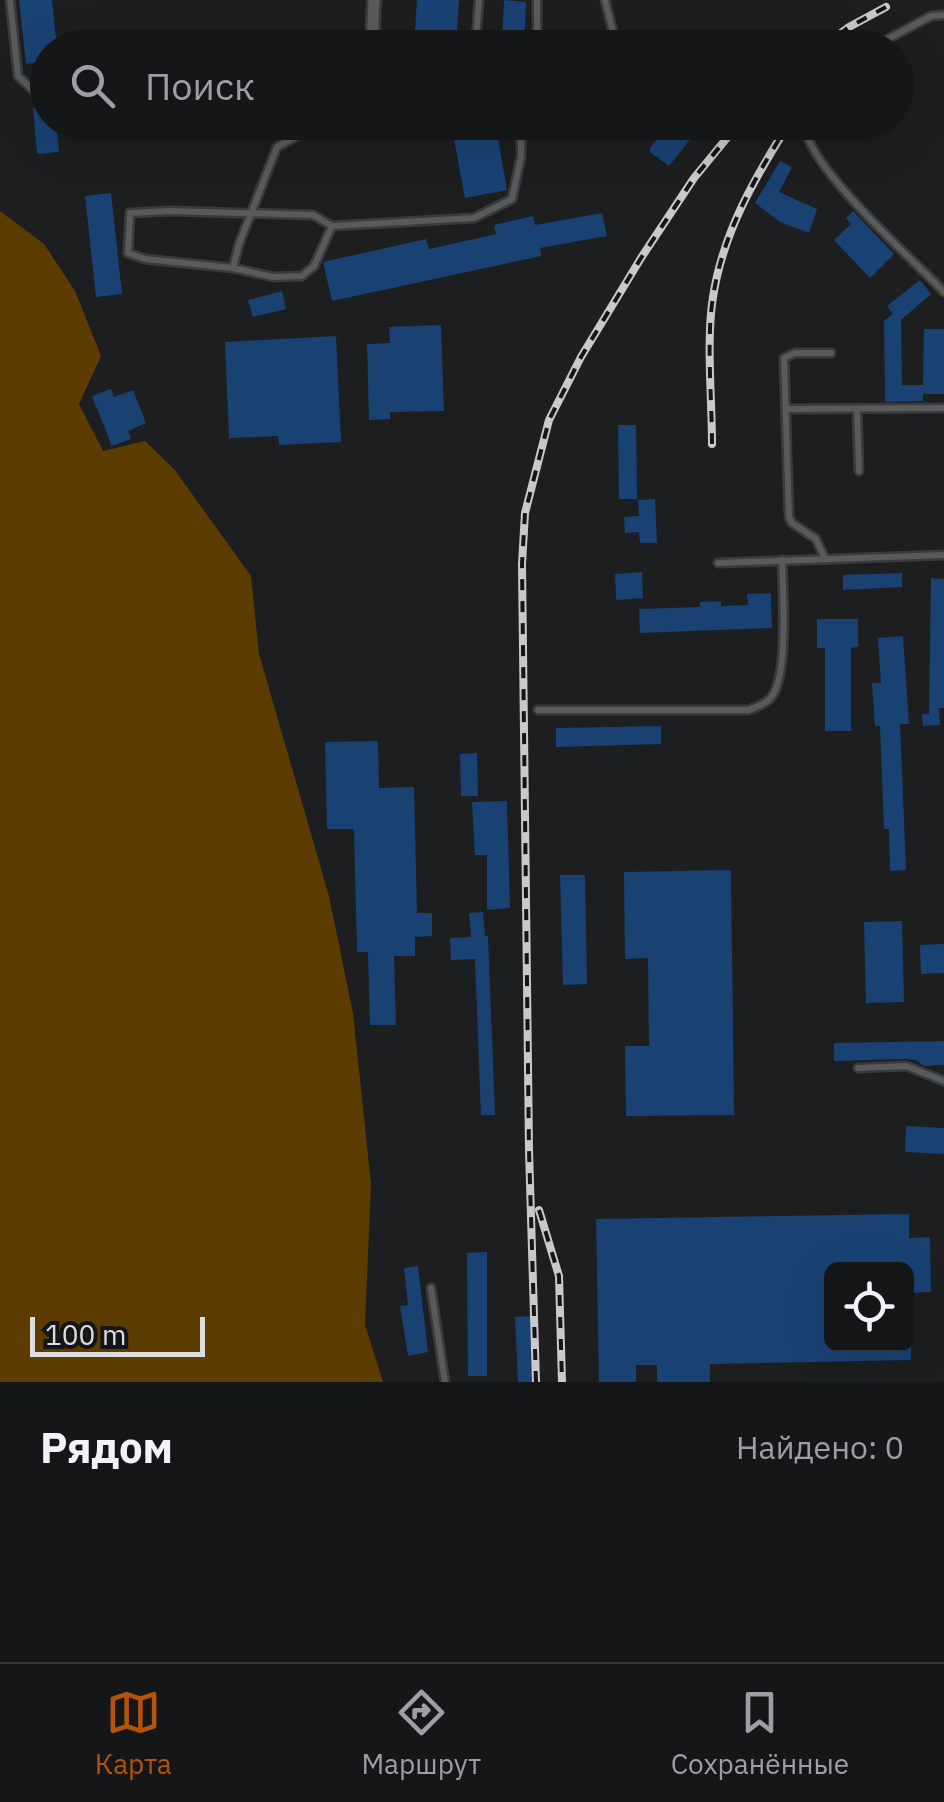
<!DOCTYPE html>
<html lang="ru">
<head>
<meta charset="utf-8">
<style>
	body { margin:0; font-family:"IBM Plex Sans",sans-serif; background:#222325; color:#f1f3f6 }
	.controls { position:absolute; right:30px; bottom:30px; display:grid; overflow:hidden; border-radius:15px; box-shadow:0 10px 40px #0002 }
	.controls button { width:90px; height:90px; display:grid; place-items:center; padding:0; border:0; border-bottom:2px solid #343537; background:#151618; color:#f1f3f6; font:50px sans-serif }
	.scale { position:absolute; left:30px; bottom:25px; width:175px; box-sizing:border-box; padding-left:10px; border:5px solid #dcdddf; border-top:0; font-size:28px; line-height:35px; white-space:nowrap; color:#dcdddf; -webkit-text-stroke:8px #131516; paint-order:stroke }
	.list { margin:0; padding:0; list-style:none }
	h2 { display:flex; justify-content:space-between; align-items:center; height:130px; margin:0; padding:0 40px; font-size:42px }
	h2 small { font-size:32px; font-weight:400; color:#9d9fa2 }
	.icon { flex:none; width:55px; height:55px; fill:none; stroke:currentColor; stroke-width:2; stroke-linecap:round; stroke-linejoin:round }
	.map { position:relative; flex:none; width:944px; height:1382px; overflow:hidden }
	.search { position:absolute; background:#151618; box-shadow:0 10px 40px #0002; left:30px; right:30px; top:30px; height:110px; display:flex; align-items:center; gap:25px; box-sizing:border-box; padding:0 35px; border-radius:55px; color:#9d9fa2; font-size:38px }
	.sheet { height:280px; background:#151618 }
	nav { display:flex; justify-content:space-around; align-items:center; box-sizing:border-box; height:140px; border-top:2px solid #343537; background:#151618; font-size:28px; color:#9d9fa2 }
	nav a { display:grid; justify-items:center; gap:5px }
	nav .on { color:#b45309 }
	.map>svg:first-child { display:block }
	.green { fill:#5d3c01 }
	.building { fill:#194273 }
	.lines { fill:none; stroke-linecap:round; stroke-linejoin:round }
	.service-casing { stroke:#3a3b3c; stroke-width:11 }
	.minor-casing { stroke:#3a3b3c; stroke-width:16 }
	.service { stroke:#585a5c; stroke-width:6 }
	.minor { stroke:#585a5c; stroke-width:11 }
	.rail-casing { stroke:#c8c9cb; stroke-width:8 }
	.rail { stroke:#131516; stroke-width:4; stroke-dasharray:11; stroke-linecap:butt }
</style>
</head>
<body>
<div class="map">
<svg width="944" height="1382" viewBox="0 0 944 1382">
	<rect width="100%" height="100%" fill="#1c1e20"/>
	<path class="green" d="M0,211L44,244L75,291L101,356L79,404L103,451L145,441L174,469L251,576L259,654L329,896L353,1013L371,1184L365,1325L383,1382H0Z"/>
	<g class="building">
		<path d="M19,0H52L57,48H48V61L26,64Z"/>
		<path d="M417,0H459L456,47L414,44Z"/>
		<path d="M504,0L526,2L524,48H502Z"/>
		<path d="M48,107V122H56L59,152L37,154L33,108Z"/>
		<path d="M495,122L507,190L465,198L451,123Z"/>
		<path d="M671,122H704L669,166L650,152V148Z"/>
		<path d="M780,161L792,167L779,192L817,209L809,233L780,222L755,203Z"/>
		<path d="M111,193L122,294L96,297L85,196Z"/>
		<path d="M853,211L894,254L870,278L834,240L851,224L846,218Z"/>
		<path d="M602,213L607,236L540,248L541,256L332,301L323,262L426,239L429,249L496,234L494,225L533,216L535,225Z"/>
		<path d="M920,280L931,294L901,320L902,385H923L924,329H944V394H923V401L885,402L884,321L893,314L887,306Z"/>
		<path d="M282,291L286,309L253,317L248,300Z"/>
		<path d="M441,325L444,411L390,412V419L369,420L367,344L390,343L389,327Z"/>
		<path d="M336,336L341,442L279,445L278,436L229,438L225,342Z"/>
		<path d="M111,389L114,397L133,390L146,423L128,431L131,439L112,446L92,396Z"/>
		<path d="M618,425H636L637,499H619Z"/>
		<path d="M655,499L657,543H640L639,532L625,533L624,517L639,516L638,500Z"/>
		<path d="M642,572L643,598L616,600L615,574Z"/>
		<path d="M902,573V587L843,590V575Z"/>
		<path d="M931,578L944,579V708H939L940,725L923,726L922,714H929Z"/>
		<path d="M771,593L772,628L640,633L639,609L700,607V602L721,601V606L748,605L747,594Z"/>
		<path d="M817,619H858V647L851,648V731H825V648H817Z"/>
		<path d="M903,636L909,724H900L906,870L890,871L889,829H884L880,726H875L872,683H881L878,638Z"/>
		<path d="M661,726V744L556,747V728Z"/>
		<path d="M378,741L379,788L414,787L417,913H432V936L415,937V956H394L396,1025H370L368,952H357L354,829H327L325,742Z"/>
		<path d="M477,753L478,796H461L460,754Z"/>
		<path d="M507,801L510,908L487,910V855H475L472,802Z"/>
		<path d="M731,870L734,1115L626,1116L625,1046H649L648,958L625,959L624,872Z"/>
		<path d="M560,875H585L587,984L563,985Z"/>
		<path d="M483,912L485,936H488L495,1115H481L475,959L451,960L450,938L471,937L469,913Z"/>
		<path d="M902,921L904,1002L866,1003L864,922Z"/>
		<path d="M944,944V973L921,974L920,945Z"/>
		<path d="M944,1041V1065L924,1066L916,1060L906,1059L834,1061V1043Z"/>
		<path d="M906,1126L944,1128V1154L905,1152Z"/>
		<path d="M909,1214V1238L930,1237L931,1292L906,1293V1270H832V1344H911V1360L710,1364V1382H657V1365H636V1382H599L596,1219Z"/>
		<path d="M487,1252V1376H468L467,1253Z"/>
		<path d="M418,1266L428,1352L408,1356L400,1306L408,1305L404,1268Z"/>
		<path d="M531,1316L534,1382H518L515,1317Z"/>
	</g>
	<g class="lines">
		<g class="service-casing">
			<g id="service">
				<path d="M10,0L18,76L36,93L48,97"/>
				<path d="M537,0V48"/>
				<path d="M605,0L617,48"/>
				<path d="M471,48L476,38L479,0"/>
				<path d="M871,48L931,16L944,15"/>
				<path d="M72,122L89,126"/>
				<path d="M804,122C805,166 912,258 944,292"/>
				<path d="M332,226L314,266L302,276L273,277L233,268L145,259L128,253L130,213L170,211L313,215L332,226L474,218L512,199L521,157V122"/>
				<path d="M233,268L239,244L277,147L323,122"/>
				<path d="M786,409L944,408"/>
				<path d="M857,409L859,471"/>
				<path d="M825,559L816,539L792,523L789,517L784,358L795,353H831"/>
				<path d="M718,563L944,555"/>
				<path d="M538,710H749C758,706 769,703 774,693C788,666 783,592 782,560"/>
				<path d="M858,1068L906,1066L944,1081"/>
				<path d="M431,1288L445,1382"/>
			</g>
		</g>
		<g class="minor-casing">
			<path id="minor" d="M372,48L374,0"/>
		</g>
		<use href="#service" class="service"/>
		<use href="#minor" class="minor"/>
		<g class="rail-casing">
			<g id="rail">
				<path d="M821,48L849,27L886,7"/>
				<path d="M712,444C712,399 706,340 713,297C723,232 755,177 790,122"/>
				<path d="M539,1210L559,1276L562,1382"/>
				<path d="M536,1382L529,1150L522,564L525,513L549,420L581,357L641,258L694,178L740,122"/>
			</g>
		</g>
		<use href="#rail" class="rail"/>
	</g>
</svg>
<div class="controls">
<button><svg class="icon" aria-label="locate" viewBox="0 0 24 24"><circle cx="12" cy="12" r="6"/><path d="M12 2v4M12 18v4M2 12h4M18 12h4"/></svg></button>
</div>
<div class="scale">100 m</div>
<div class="search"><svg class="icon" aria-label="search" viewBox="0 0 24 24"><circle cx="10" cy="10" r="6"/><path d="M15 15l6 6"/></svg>Поиск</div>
</div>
<section class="sheet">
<h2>Рядом<small>Найдено: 0</small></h2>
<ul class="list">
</ul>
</section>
<nav>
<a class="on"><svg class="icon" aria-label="map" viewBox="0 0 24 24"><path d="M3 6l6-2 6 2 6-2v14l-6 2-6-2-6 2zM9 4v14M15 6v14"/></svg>Карта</a>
<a><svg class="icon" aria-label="directions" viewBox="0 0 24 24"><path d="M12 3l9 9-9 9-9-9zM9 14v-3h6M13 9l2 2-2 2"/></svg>Маршрут</a>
<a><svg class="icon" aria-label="saved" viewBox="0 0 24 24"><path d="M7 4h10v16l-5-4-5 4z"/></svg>Сохранённые</a>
</nav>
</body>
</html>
